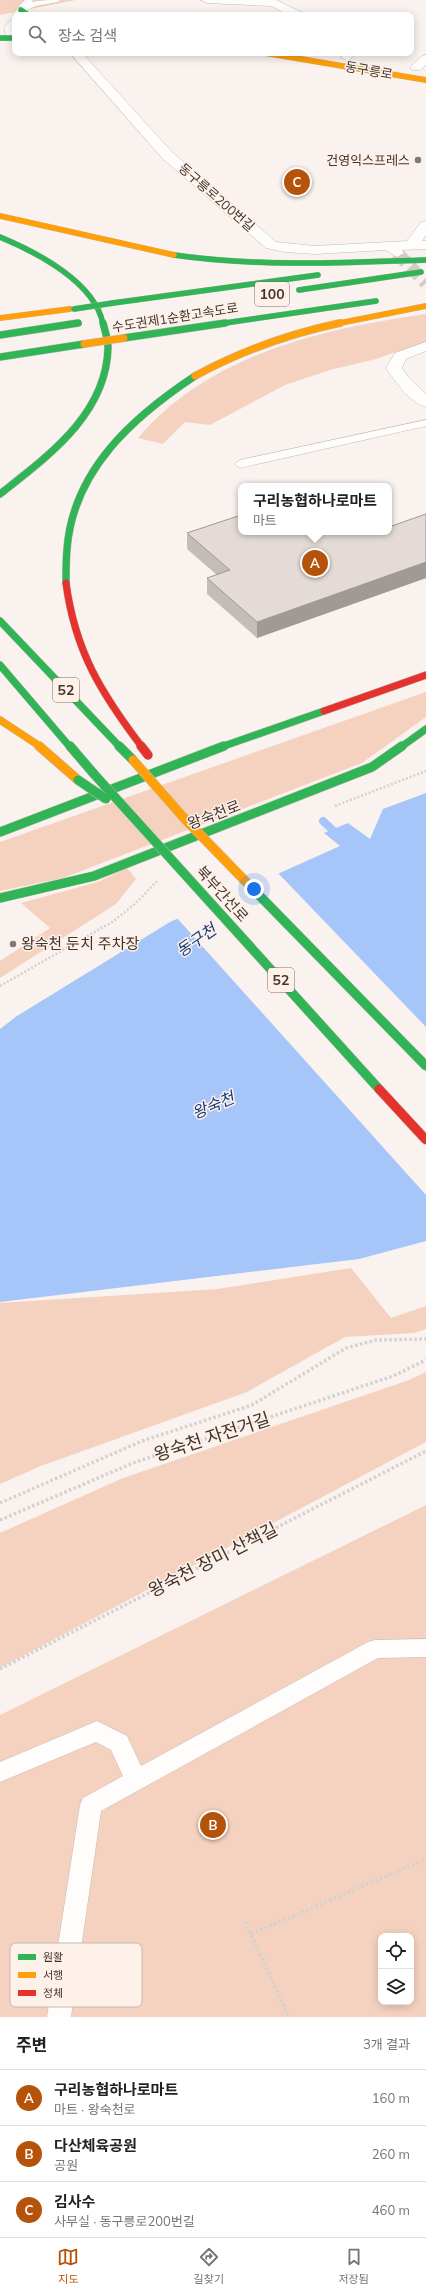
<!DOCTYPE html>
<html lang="ko">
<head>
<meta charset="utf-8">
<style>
	body { margin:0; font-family:Mulish,"Noto Sans KR",sans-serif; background:#f6f6f6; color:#202124 }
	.controls { position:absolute; right:12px; bottom:12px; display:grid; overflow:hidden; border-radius:8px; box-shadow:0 2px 10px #0003 }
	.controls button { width:36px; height:36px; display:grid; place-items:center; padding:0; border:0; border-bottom:1px solid #e0e0e0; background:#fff; color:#202124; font:20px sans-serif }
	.you { position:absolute; left:254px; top:889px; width:14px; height:14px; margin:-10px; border:3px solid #fff; border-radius:50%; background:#1a73e8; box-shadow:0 0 0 6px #1a73e833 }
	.badge { display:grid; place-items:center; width:26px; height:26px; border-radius:50%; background:#b45309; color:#fff; font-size:13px; font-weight:700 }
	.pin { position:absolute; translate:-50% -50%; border:2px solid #fff; box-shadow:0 1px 4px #0006 }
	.popup { position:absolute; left:238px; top:483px; width:154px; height:52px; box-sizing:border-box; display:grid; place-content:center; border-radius:8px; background:#fff; filter:drop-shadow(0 1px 3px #0005); font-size:13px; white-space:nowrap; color:#757577 }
	.popup b { font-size:15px; color:#202124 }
	.popup::after { content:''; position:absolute; left:50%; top:100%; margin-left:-8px; border:8px solid transparent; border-top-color:#fff }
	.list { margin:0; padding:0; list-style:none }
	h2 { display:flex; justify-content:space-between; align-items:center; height:52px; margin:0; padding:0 16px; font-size:17px }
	h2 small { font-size:13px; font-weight:400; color:#757577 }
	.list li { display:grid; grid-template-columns:26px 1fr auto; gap:12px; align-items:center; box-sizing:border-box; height:56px; padding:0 16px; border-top:1px solid #e0e0e0 }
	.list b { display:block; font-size:15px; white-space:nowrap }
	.list p { margin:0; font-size:13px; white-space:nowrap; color:#757577 }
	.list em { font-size:13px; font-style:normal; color:#757577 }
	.icon { flex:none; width:22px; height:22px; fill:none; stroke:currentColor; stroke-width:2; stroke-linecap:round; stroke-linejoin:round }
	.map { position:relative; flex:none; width:426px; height:2017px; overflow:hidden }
	.search { position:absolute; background:#fff; box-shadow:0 2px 10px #0003; left:12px; right:12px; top:12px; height:44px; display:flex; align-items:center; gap:10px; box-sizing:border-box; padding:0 14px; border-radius:8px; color:#757577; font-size:15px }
	.sheet { height:220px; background:#fff }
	nav { display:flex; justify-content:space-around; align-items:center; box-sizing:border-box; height:56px; border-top:1px solid #e0e0e0; background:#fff; font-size:11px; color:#757577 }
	nav a { display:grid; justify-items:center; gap:2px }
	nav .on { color:#b45309 }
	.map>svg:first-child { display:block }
	.green { fill:#f5d2bf; fill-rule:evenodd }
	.water { fill:#a6c5f8 }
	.pier { fill:#faf2ee }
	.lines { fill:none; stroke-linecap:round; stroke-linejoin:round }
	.stream { stroke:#a6c5f8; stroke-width:8 }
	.street-tunnel { stroke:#d5ccc8; stroke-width:13; stroke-dasharray:13 6; stroke-linecap:butt }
	.lane-casing { stroke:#c5bcb8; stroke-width:1 }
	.street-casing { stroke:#c5bcb8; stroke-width:1 }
	.fast-far2-casing { stroke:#c5bcb8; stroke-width:6 }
	.fast-far1-casing { stroke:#c5bcb8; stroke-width:8 }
	.fast-casing { stroke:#c5bcb8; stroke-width:10 }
	.slow-far2-casing { stroke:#c5bcb8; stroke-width:6 }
	.slow-far1-casing { stroke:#c5bcb8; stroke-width:8 }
	.slow-casing { stroke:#c5bcb8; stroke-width:10 }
	.jam-far1-casing { stroke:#c5bcb8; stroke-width:8 }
	.jam-casing { stroke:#c5bcb8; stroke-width:10 }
	.path-far1 { stroke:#d4d1ce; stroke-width:2.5; stroke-dasharray:2 2; stroke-linecap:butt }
	.path { stroke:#d4d1ce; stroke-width:3.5; stroke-dasharray:2.5 2.5; stroke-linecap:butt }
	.lane { fill:#fefdfc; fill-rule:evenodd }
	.street { fill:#fefdfc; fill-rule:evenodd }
	.fast-far2 { stroke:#30b455; stroke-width:5.5 }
	.fast-far1 { stroke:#30b455; stroke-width:7 }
	.fast { stroke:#30b455; stroke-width:9 }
	.slow-far2 { stroke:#ff9f0a; stroke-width:5.5 }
	.slow-far1 { stroke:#ff9f0a; stroke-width:7 }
	.slow { stroke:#ff9f0a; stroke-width:9 }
	.jam-far1 { stroke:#e5322d; stroke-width:7 }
	.jam { stroke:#e5322d; stroke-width:9 }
	.fast-bridge-far1-casing { stroke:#c5bcb8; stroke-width:6; stroke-linecap:butt }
	.fast-bridge-casing { stroke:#c5bcb8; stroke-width:10; stroke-linecap:butt }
	.slow-bridge-far1-casing { stroke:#c5bcb8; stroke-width:8; stroke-linecap:butt }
	.slow-bridge-casing { stroke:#c5bcb8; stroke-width:10; stroke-linecap:butt }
	.jam-bridge-casing { stroke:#c5bcb8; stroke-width:10; stroke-linecap:butt }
	.fast-bridge-far1 { stroke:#30b455; stroke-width:5.5 }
	.fast-bridge { stroke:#30b455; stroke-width:9 }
	.slow-bridge-far1 { stroke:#ff9f0a; stroke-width:7 }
	.slow-bridge { stroke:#ff9f0a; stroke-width:9 }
	.jam-bridge { stroke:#e5322d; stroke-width:9 }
	.wall { fill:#c4bcb8 }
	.shaded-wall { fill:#a09996 }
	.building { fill:#e4dbd6; stroke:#a09996 }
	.poi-dot { fill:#827771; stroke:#fef1ea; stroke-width:1.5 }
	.labels { text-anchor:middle; stroke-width:3; stroke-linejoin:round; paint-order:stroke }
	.far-street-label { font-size:13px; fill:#41352e; stroke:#fef1ea }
	.far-poi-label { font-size:13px; fill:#41352e; stroke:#fef1ea; text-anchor:end }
	.shield { fill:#fef1ea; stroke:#7a6d66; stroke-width:1 }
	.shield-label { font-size:14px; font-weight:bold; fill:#41352e }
	.street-label { font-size:15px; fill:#41352e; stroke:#fef1ea }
	.poi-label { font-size:15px; fill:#41352e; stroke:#fef1ea; text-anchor:start }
	.water-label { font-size:16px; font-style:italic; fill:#123d7e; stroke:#fef1ea }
	.near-street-label { font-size:18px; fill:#41352e; stroke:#fef1ea }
	.key { fill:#fef1ea; stroke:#c5b9b2; stroke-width:1 }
	.key-label { font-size:11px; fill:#41352e }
</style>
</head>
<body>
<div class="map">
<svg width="426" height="2017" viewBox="0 0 426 2017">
	<rect width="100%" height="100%" fill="#faf2ee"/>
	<g class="green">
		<path d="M0,0H76L0,15Z"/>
		<path d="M426,314V341L376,359L330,370L285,385L210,425L185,422L163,444L138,438C209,354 322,329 426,314Z"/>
		<path d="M426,692V717L362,763L63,878L0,891V842Z"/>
		<path d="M127,868L136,879L116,904L0,978V961L50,928L21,903L98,882Z"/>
		<path d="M351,1268L391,1318L426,1306V1329L414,1333L345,1337L247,1392L41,1466L0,1484V1303L217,1289Z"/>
		<path d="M426,1372V1442L0,1668V1533L123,1478L409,1380Z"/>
		<path d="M426,1505V2017H0V1715ZM381,1936H411V2002H381Z"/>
	</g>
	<path class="water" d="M426,793V1241L359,1259L0,1302V1029L17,1016L170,922L340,846L324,833L348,823L370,839L383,809Z"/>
	<path class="pier" d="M277,872L426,1027V1195L176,917Z"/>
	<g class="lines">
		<path class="stream" d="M323,821L340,837"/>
		<path class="street-tunnel" d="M397,253L426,283"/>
		<g class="lane-casing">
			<g id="lane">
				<path d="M25,0H33C31,6 26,9 20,8L19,6Z"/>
				<path d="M426,420V426L240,468L234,464L240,460Z"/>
				<path d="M426,1639V1657L378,1658L101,1811L71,2017H47L80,1805L83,1798L123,1776L111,1750L96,1742L0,1782V1762L97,1721L127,1736L141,1766L368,1642L375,1640Z"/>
			</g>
		</g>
		<g class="street-casing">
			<g id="street">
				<path d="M60,0L58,2L36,6L27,10L25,15H15V17L13,15C21,0 42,0 60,0Z"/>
				<path d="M201,0H276L307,15H289L271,6L207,3Z"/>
				<path d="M15,19V41L13,42L7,38L4,28L11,20Z"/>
				<path d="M70,53H82L172,152L276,242L315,246L407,241L421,222L426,221V235L422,241H426V249L402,250L404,253L397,257L386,250L315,254L285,252L266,248L162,158Z"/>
				<path d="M345,53H358L347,61L341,57Z"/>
				<path d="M426,55V65L420,70H412L410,67L422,56Z"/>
				<path d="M426,342V351L406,359L402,368L408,377L426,394V407C410,403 395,381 386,368L395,353Z"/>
			</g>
		</g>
		<g class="fast-far2-casing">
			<g id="fast-far2">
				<path d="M21,10L28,15"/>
				<path d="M0,38H15"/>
				<path d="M0,237C36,252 95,282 103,324"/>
				<path d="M174,255C258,267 341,263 426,260"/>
				<path d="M299,290L421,272"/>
				<path d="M113,303L318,275"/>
				<path d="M71,324L79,323"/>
				<path d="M218,324L376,301"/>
			</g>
		</g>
		<g class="fast-far1-casing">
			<g id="fast-far1">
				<path d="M0,335L78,323"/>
				<path d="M124,338L225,323"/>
				<path d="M0,357L84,344"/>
				<path d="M0,494C48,456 107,414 108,347C108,339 105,331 103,323"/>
				<path d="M66,583C66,572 66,560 67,549C73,470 133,417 195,376"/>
				<path d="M0,621L120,747"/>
				<path d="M0,665L70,747"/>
				<path d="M221,747L324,711"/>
				<path d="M401,747L426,729"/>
			</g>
		</g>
		<g class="fast-casing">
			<g id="fast">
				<path d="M70,746L94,774"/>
				<path d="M119,746L133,760"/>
				<path d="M0,832L224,746"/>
				<path d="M0,898L94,876L372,767L402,746"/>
			</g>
		</g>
		<g class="slow-far2-casing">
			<g id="slow-far2">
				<path d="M265,53L426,80"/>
				<path d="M0,216L174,255"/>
				<path d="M0,318L70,309"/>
				<path d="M335,324L426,306"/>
			</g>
		</g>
		<g class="slow-far1-casing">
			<g id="slow-far1">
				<path d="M195,376C241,351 288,334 340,323"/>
				<path d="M0,720L41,747"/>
			</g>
		</g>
		<g class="slow-casing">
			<path id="slow" d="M39,746L78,780"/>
		</g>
		<g class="jam-far1-casing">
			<g id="jam-far1">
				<path d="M66,583C75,651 101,693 142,747"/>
				<path d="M324,711L426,675"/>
			</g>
		</g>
		<g class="jam-casing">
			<path id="jam" d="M141,746L148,755"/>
		</g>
		<g class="path-far1">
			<path d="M335,806L426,771"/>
			<path d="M0,986L112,922L135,904L158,880"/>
		</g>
		<g class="path">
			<path d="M0,1503L142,1441L252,1405L346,1348L376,1340L426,1339"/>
			<path d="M0,1520L133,1463L393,1376L426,1360"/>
			<path d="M0,1669L426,1451"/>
			<path d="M245,1922L289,2017"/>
			<path d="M251,1934L426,1859"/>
		</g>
		<use href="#lane" class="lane"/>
		<use href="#street" class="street"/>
		<use href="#fast-far2" class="fast-far2"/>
		<use href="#fast-far1" class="fast-far1"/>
		<use href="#fast" class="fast"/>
		<use href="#slow-far2" class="slow-far2"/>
		<use href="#slow-far1" class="slow-far1"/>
		<use href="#slow" class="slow"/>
		<use href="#jam-far1" class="jam-far1"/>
		<use href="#jam" class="jam"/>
		<g class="fast-bridge-far1-casing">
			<path id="fast-bridge-far1" d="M74,309L113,303"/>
		</g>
		<g class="fast-bridge-casing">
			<g id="fast-bridge">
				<path d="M94,774L379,1089"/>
				<path d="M78,780L106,799"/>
				<path d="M251,887L426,1066"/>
			</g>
		</g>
		<g class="slow-bridge-far1-casing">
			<path id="slow-bridge-far1" d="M84,344L124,338"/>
		</g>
		<g class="slow-bridge-casing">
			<path id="slow-bridge" d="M133,760L183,817L251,887"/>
		</g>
		<g class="jam-bridge-casing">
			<path id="jam-bridge" d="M379,1089L426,1140"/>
		</g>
		<use href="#fast-bridge-far1" class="fast-bridge-far1"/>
		<use href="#fast-bridge" class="fast-bridge"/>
		<use href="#slow-bridge-far1" class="slow-bridge-far1"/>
		<use href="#slow-bridge" class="slow-bridge"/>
		<use href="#jam-bridge" class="jam-bridge"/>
	</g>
	<path class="wall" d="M426,514V578L257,638L207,594V578L217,575L187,549V533L241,532H389Z"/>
	<path class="shaded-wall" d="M426,562V578L257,638V622Z"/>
	<path class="building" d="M426,514V562L257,622L207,578L230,570L187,533L241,515V532H389V527Z"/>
	<g class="poi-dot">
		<circle cx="418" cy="160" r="4"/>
		<circle cx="13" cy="944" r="4"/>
	</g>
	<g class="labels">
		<g class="far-street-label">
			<text transform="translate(369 70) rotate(10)" y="5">동구릉로</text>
			<text transform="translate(217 197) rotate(41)" y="5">동구릉로200번길</text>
			<text transform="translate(175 317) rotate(-9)" y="5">수도권제1순환고속도로</text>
		</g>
		<g class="far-poi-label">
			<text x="410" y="165">건영익스프레스</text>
		</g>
		<g class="shield">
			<rect x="255" y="282" width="34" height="24" rx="3"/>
			<rect x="53" y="678" width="26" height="24" rx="3"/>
			<rect x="268" y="968" width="26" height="24" rx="3"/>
		</g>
		<g class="shield-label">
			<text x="272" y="299">100</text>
			<text x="66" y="695">52</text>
			<text x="281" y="985">52</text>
		</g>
		<g class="street-label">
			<text transform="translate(214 815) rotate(-21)" y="5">왕숙천로</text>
			<text transform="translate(222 894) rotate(48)" y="5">북부간선로</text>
		</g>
		<g class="poi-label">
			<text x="21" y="949">왕숙천 둔치 주차장</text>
		</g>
		<g class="water-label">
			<text transform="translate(196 940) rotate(-35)" y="6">동구천</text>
			<text transform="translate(213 1105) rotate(-23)" y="6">왕숙천</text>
		</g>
		<g class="near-street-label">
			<text transform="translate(212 1437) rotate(-18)" y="6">왕숙천 자전거길</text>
			<text transform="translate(213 1560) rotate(-27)" y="6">왕숙천 장미 산책길</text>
		</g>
	</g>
	<rect x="10" y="1943" width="132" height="64" rx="6" class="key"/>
	<rect x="18" y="1954" width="18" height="6" fill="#30b455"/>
	<rect x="18" y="1972" width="18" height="6" fill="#ff9f0a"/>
	<rect x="18" y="1990" width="18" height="6" fill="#e5322d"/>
	<g class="key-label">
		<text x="43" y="1961">원활</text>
		<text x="43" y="1979">서행</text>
		<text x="43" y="1997">정체</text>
	</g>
</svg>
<div class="controls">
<button><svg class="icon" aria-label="locate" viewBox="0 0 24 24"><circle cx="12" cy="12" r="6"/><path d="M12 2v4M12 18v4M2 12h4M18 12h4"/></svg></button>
<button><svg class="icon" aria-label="layers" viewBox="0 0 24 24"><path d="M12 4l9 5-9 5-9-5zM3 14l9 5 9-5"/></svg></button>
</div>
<div class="you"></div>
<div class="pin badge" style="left:315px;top:563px">A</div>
<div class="popup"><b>구리농협하나로마트</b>마트</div>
<div class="pin badge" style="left:213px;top:1825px">B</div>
<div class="pin badge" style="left:297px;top:182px">C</div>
<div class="search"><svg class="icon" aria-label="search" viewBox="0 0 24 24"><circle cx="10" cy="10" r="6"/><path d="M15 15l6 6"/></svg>장소 검색</div>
</div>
<section class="sheet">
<h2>주변<small>3개 결과</small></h2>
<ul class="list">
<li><span class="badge">A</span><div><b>구리농협하나로마트</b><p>마트 · 왕숙천로</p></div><em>160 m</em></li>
<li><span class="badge">B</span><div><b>다산체육공원</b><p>공원</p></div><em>260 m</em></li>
<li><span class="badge">C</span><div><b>김사수</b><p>사무실 · 동구릉로200번길</p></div><em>460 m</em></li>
</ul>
</section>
<nav>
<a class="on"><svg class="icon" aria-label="map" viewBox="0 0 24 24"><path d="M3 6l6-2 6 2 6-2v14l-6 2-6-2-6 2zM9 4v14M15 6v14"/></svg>지도</a>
<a><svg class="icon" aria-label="directions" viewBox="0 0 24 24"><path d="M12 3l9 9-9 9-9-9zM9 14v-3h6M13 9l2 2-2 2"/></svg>길찾기</a>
<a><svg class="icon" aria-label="saved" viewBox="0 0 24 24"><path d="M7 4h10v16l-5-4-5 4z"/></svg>저장됨</a>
</nav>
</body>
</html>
